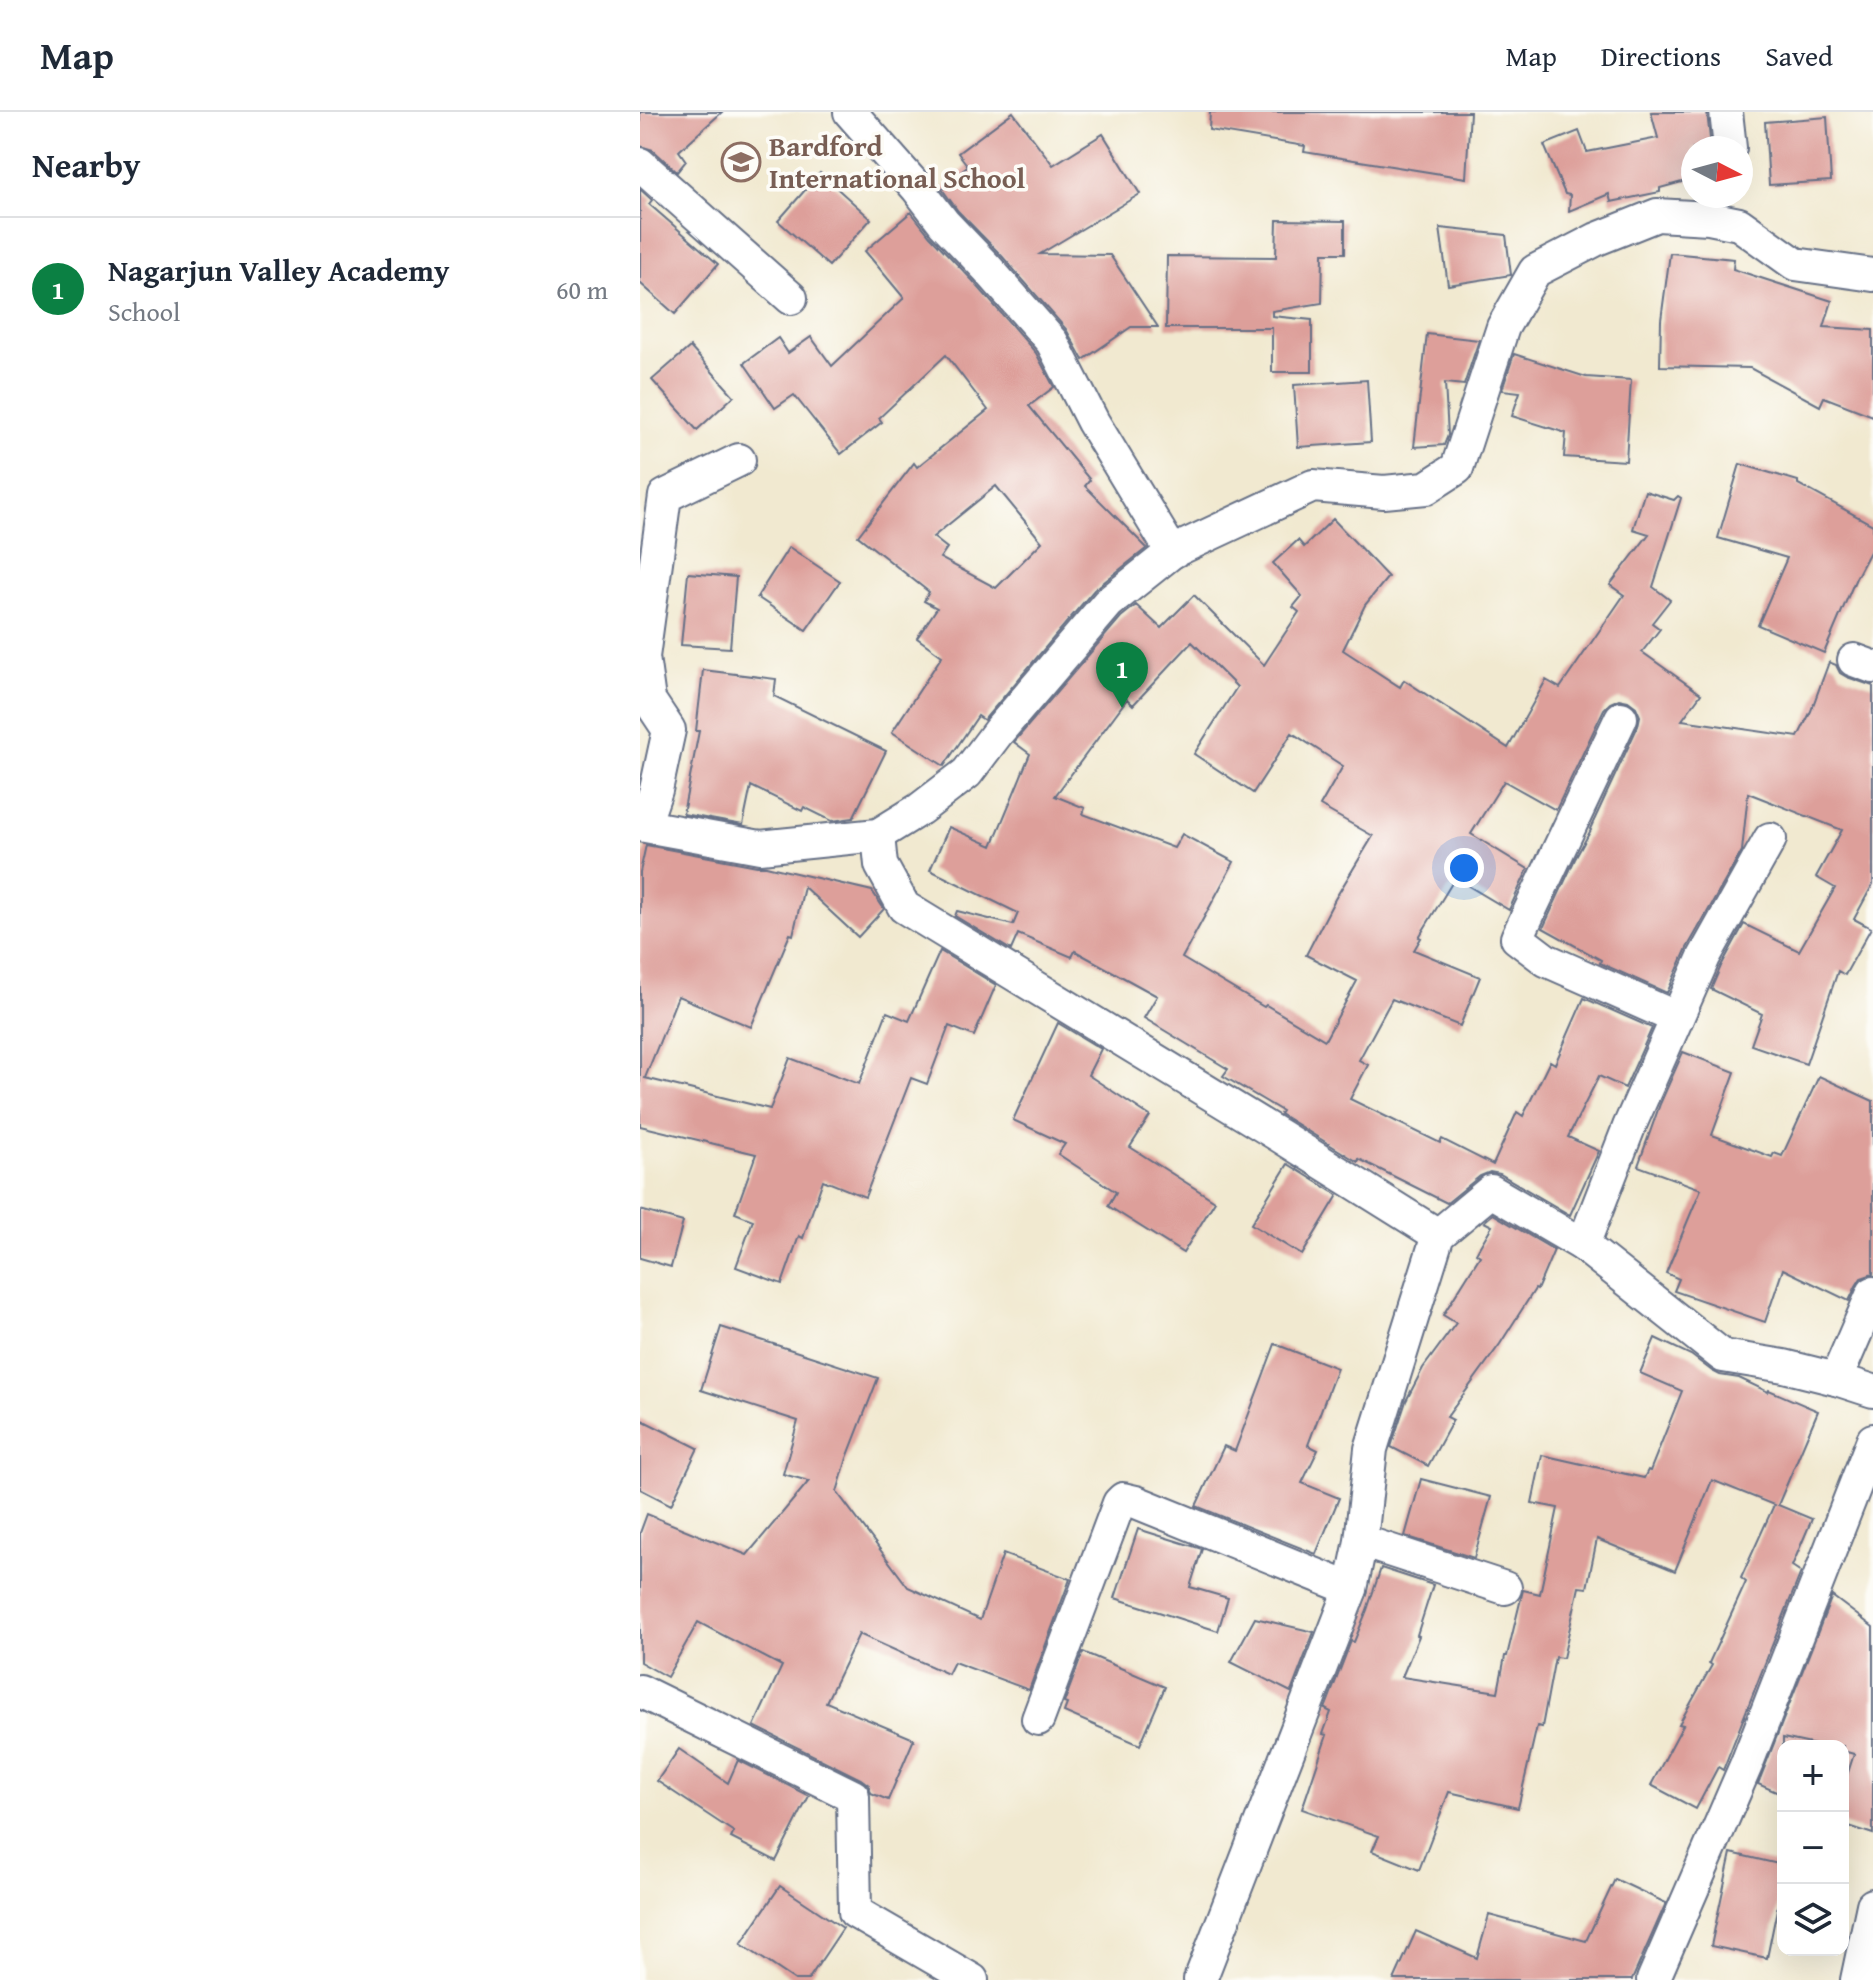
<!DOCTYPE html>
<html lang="en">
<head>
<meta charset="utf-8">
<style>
	body { margin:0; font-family:"Gentium Book Plus",serif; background:#f2f2f3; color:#1f2937 }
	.controls { position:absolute; right:24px; bottom:24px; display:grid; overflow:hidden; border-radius:16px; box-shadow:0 8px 32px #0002 }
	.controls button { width:72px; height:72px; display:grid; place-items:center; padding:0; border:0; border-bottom:2px solid #e0e1e3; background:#fff; color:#1f2937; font:40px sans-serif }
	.compass { position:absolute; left:1041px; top:24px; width:72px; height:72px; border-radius:50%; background:#fff; box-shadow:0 8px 32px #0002; rotate:96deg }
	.you { position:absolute; left:824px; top:756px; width:28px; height:28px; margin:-20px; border:6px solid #fff; border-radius:50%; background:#1a73e8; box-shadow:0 0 0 12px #1a73e833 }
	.badge { display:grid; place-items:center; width:52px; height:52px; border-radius:50%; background:#0b8043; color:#fff; font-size:26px; font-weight:700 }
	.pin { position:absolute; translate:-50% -66px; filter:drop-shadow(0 2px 4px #0008) }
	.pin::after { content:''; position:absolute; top:42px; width:28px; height:24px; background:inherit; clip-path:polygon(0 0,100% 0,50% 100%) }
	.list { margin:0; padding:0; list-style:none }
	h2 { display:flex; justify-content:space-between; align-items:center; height:104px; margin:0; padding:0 32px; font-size:34px }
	h2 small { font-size:26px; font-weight:400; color:#747a83 }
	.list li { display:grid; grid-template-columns:52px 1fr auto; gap:24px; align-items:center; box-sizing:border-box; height:144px; padding:0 32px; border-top:2px solid #e0e1e3 }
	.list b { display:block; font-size:30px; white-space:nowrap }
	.list p { margin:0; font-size:26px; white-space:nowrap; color:#747a83 }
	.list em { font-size:26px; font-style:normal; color:#747a83 }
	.icon { flex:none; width:44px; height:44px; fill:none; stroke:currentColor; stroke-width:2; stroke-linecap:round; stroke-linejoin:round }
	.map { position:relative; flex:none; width:1233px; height:1868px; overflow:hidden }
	header { display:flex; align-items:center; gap:48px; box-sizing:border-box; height:112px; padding:0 40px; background:#fff; border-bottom:2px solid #e0e1e3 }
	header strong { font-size:38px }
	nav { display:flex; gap:44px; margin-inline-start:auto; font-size:28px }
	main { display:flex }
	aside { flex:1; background:#fff }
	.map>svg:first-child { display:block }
	.building { fill:#dd9f9a; fill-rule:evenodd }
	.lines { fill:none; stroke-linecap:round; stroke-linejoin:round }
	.minor-casing { stroke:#667086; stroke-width:36 }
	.minor { stroke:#fff; stroke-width:32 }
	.labels { text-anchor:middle; stroke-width:7; stroke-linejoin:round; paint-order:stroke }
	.education-label { font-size:28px; font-weight:bold; fill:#785e54; stroke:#fdfcf7; text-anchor:start }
</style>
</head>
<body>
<header>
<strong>Map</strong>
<nav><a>Map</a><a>Directions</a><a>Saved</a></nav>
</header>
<main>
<aside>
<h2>Nearby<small></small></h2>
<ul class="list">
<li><span class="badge">1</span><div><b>Nagarjun Valley Academy</b><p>School</p></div><em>60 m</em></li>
</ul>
</aside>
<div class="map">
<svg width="1233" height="1868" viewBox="0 0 1233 1868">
	<rect width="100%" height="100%" fill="#fdfcf7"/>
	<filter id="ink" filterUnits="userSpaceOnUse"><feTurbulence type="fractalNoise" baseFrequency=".0125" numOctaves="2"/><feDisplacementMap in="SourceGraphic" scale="16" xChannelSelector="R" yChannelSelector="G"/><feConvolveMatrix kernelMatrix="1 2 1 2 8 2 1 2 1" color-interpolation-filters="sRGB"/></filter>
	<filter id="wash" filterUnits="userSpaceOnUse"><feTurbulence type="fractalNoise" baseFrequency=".006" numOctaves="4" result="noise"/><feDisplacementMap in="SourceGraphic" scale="32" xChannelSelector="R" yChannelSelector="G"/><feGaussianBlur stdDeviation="1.8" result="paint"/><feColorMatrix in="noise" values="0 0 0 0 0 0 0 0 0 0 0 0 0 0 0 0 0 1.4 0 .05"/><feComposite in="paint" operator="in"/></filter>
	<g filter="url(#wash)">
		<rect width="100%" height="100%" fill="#f1e9d0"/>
		<g id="blocks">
			<g class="building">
				<path d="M0,0H82L39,39L46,49L37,60L13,38L0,34Z"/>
				<path d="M373,0L413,53L463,22L500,82L400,142L470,143L518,215H491L443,248L426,217L361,143L318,99L302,77L328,54L318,41Z"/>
				<path d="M570,0H830L826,66L664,40L665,34L569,18Z"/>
				<path d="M1011,0H1067L1071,36H1053V67L1020,76V80L971,90L969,82L929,99L930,83L925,82L904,33L939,19L947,40L1018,26Z"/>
				<path d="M1187,5L1191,69L1129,73L1125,10Z"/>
				<path d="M180,61L231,107L189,154L138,109Z"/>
				<path d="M0,77L12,88L9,92L78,152L35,202L0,171Z"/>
				<path d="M271,100L290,124L333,169L396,241L414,275L389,294L450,368L445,374L507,436L454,478L344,608L338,604L304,654L252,620L302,544L277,526L297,496L284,489L289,480L218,424L274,351L277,355L348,298L306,243L239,306L242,310L201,342L154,283L135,296L104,251L138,226L148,241L171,225L192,254L264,186L225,139ZM356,374L402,430L356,476L300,446L307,436L293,425Z"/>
				<path d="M637,108L705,109V141H683L682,191L632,199V204L672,208V260H632V216H526L527,144L636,145Z"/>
				<path d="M800,116L866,123L871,163L808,173Z"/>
				<path d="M1030,141L1094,147L1093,157L1192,189L1184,215L1233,218V304L1184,285L1180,294L1110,256L1020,254L1021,208Z"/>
				<path d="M787,222L839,228L824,273L805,271L808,323L804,333L774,335Z"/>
				<path d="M50,235L94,284L57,318L12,268Z"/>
				<path d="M874,242L946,265L991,268L986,349L924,345L926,321L872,304L880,280L862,278Z"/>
				<path d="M727,268L731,330L658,335L654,273Z"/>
				<path d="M1100,352L1158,369V372L1233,413V434L1216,466L1184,541L1118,513L1147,446L1078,426Z"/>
				<path d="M1005,379L1034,388L1038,384L1041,386L1013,475L1030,488L1012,511L1020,517L1002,540L1061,582L1042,608L1158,625L1171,599L1189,550L1196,553L1200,561L1207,565L1233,574V772L1214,807L1231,816L1205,863L1198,859L1166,952L1111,933L1122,902L1071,877L1081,854L1104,812L1159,839L1195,776L1176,765L1202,718L1108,681L1102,739L1047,836L1027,881L960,851L961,848L903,816L935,747L951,718L950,717L998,614L1000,604L996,595L988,589L979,587L970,591L964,597L916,698L864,669L831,722L888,757L869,798L815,766L779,825L781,826L774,838L840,865L820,914L752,887L719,948L728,953L710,987L800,1031L802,1027L853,1053L877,1000L883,1004L910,949L915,952L944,886L1012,916L985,976L959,964L928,1025L959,1039L930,1103L860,1062L850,1060L840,1064L807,1091L719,1047L718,1050L640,1002L642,999L583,964L588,957L504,906L517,884L435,839L432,845L378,822L371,838L315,804L317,799L373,813L378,801L290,758L309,715L352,734L390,642L374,630L481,505L496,493L521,516L554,483L624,553L659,500L653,495L662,484L633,451L658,428L664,435L693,407L748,465L725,493L703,538L760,575L764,568L868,636L906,568L920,576L984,483L970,473L1009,422L993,417ZM552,530L597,575L554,642L613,681L652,621L703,654L680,694L733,724L695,787L666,843L717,869L685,928L626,893L624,895L542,846L594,750L542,722L534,736L443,702L445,696L415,684L487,587L493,593Z"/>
				<path d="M149,435L200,469L166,518L117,485Z"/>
				<path d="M48,461L96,465L90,536L41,533Z"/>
				<path d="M63,558L136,567L134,584L246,639L213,706L192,709L164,695L162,699L111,674L103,713L43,702L59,619H56Z"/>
				<path d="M6,733L117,754H126L232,779L244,797L218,825L164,775L153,823L150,822L111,915L38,884L5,966L130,997L150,946L219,972L247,900L269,909L300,839L356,873L334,924L309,914L287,972L271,966L225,1085L183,1068L163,1126L159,1124L142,1172L96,1155L113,1108L95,1101L116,1042L0,1014V760Z"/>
				<path d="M418,911L461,937L448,963L510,1004L490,1035L575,1089L543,1141L468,1094L476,1080L418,1042L425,1032L373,1008Z"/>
				<path d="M1043,940L1095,960L1072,1023L1132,1045L1134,1041L1142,1044L1179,964L1233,989V1162L1221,1166L1216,1174L1209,1189L1143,1157L1125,1210L1034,1179L1039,1167L1026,1161L1061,1077L998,1054L1020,992Z"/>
				<path d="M648,1052L698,1083L662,1143L611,1112Z"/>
				<path d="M0,1098L43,1110L31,1155L0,1146Z"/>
				<path d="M853,1102L914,1138L897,1178L895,1177L860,1232L807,1305L813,1308L788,1354L751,1335L766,1289L783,1256L816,1211L803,1203L840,1144L836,1141L852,1114L844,1110Z"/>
				<path d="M81,1215L238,1266L207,1346L197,1380L268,1475L340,1508L363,1442L430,1467L389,1578L314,1550L308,1562L219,1522L186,1590L274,1627L248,1688L231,1681L229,1673L221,1667L114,1614L142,1554L58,1510L27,1565L0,1550V1421L7,1402L107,1443L169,1369L143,1362L158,1309L61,1278Z"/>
				<path d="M1015,1226L1051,1243L1072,1259L1080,1263L1099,1266L1128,1280L1129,1278L1178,1299L1138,1393L1172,1407L1152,1454L1161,1460L1083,1658L1078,1655L1056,1697L1011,1673L1043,1613L1039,1612L1072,1553L1069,1551L1106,1470L1101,1466L1134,1393L1072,1368L1035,1459L957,1427L947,1476L939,1475L923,1546L915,1545L902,1615L897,1614L878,1696L809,1680L779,1758L732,1739L739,1724L662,1697L687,1623L683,1622L691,1600L685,1597L711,1529L714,1530L727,1498L741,1456L793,1473L777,1523L779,1524L762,1565L858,1580L865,1544H867L883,1478L900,1482L918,1396L892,1391L902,1343L1004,1366L1008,1358L1010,1359L1042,1279L1000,1261Z"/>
				<path d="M635,1232L697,1256L668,1333L678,1338L662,1371L699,1386L676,1442L556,1394L584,1334L595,1339Z"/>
				<path d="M0,1307L58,1336L31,1393L0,1377Z"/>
				<path d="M781,1367L851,1385L834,1446L765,1424Z"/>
				<path d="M498,1417L562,1437L550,1475L588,1486L578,1519L475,1486Z"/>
				<path d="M1192,1484L1233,1515V1722L1203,1712V1676L1214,1642L1203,1639V1634H1180L1143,1626V1683L1118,1672Z"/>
				<path d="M615,1506L674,1520L651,1580L591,1550Z"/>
				<path d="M443,1540L525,1575L500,1633L424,1600L427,1592L424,1591Z"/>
				<path d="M39,1637L88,1671L98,1648L169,1684L136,1749L91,1726L94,1720L17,1669Z"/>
				<path d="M1091,1741L1143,1753V1768L1127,1846L1071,1834Z"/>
				<path d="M975,1767L1026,1791L992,1868H754L776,1819L837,1846L849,1803L946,1829Z"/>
				<path d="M140,1774L203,1816L168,1868H155L101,1832Z"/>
			</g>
		</g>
	</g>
	<g filter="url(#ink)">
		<use href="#blocks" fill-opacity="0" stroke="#667086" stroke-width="2"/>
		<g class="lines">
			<g class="minor-casing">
				<g id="minor">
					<path d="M210,0L277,76L304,111L347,156L412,230L453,310L532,440"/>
					<path d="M1086,0L1090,36"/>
					<path d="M0,52L151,186"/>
					<path d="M1214,548L1233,555"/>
					<path d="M981,606L877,826L906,848L1037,906"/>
					<path d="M0,713L120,735L238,723L280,697L327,661L358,620L468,491L532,440L673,374L744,380L786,376L817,356L863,215L895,159L957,127L1017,103L1069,106L1099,112L1155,152L1233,163"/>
					<path d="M4,713L16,678L29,618L9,588L3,545L25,384L99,348"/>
					<path d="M238,723L241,753L264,795L640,1024L798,1123"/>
					<path d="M943,1133L989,1015L1064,845L1130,727"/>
					<path d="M1196,1267L1233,1181"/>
					<path d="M721,1429L865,1476"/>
					<path d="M0,1579L213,1684L215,1800L332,1868"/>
					<path d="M398,1607L479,1391L483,1387L496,1390L711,1477"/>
					<path d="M560,1868L711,1477L721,1429L731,1337L798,1123L851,1079L943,1133L1083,1244L1144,1254L1196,1267L1233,1279"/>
					<path d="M1013,1868L1107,1651L1233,1328"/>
					<path d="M1217,1868L1233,1793"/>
				</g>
			</g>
			<use href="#minor" class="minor"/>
		</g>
	</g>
	<defs>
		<g id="school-ring" transform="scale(2)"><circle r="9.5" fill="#fdfcf7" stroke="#8d6e63" stroke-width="1.5"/><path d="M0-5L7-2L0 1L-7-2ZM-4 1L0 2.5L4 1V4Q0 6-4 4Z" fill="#8d6e63"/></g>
	</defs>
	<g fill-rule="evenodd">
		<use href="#school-ring" x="101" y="50"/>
	</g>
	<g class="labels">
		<g class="education-label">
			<text x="129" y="44">Bardford<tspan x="129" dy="32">International School</tspan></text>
		</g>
	</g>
</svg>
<div class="controls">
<button>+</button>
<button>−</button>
<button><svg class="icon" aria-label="layers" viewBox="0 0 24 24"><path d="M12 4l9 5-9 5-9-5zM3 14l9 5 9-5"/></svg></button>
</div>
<svg class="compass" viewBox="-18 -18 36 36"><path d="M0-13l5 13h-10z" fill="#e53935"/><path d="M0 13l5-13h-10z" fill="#747a83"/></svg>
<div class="you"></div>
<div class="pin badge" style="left:482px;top:596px">1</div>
</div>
</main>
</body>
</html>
